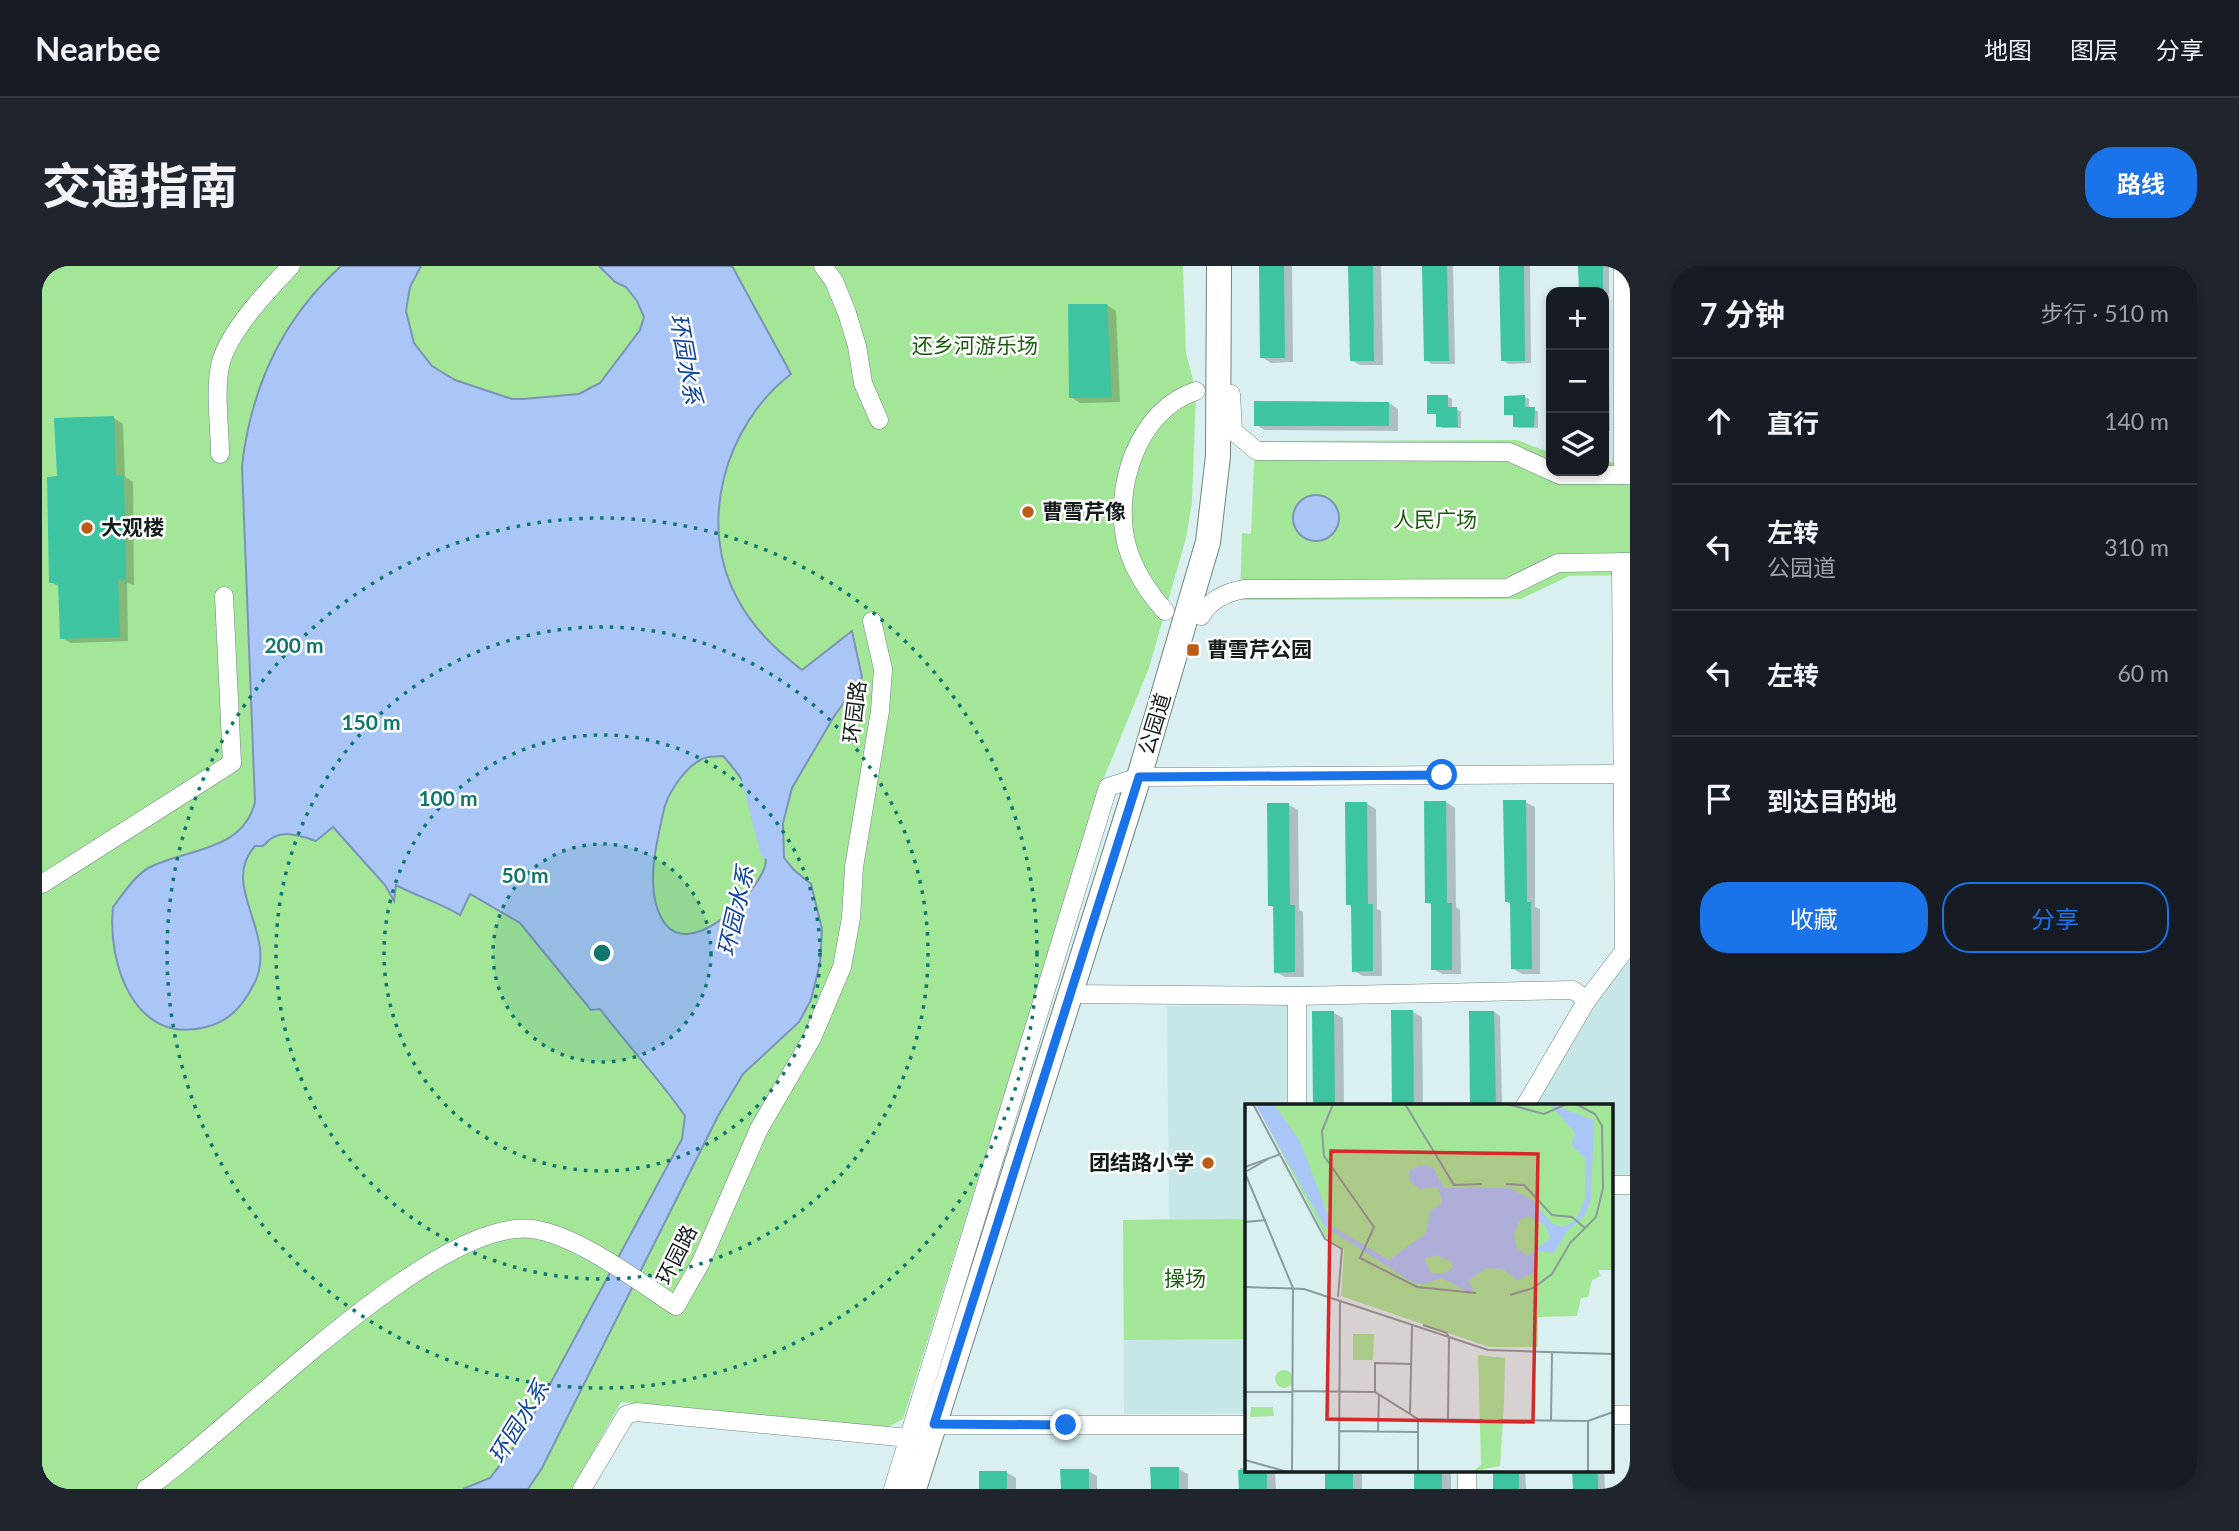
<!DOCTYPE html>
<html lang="zh">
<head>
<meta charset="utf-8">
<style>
	body { margin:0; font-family:Lato,"Noto Sans SC",sans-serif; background:#20242c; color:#f1f3f6 }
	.controls { position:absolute; right:21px; top:21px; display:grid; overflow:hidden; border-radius:14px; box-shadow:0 4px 10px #0003 }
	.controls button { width:63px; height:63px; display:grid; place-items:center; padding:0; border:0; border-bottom:2px solid #363941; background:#171b24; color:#f1f3f6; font:35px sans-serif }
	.stop { position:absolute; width:21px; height:21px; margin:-16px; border:5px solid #1a73e8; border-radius:50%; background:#fff }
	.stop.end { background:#1a73e8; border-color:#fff; box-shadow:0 2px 7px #0008 }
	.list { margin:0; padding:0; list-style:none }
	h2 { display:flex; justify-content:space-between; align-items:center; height:91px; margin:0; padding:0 28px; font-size:30px }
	h2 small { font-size:23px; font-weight:400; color:#9ea1a6 }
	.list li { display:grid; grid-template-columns:46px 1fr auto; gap:21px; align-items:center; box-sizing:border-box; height:126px; padding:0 28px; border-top:2px solid #363941 }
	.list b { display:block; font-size:26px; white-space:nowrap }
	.list p { margin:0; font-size:23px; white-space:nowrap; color:#9ea1a6 }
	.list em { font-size:23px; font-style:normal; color:#9ea1a6 }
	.actions { display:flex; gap:14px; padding:21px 28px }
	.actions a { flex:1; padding:16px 0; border:2px solid #1a73e8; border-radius:28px; text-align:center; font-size:24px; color:#1a73e8 }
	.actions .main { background:#1a73e8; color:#fff }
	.icon { flex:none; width:38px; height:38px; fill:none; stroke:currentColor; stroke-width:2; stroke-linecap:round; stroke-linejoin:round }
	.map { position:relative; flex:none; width:1588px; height:1223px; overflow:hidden; border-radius:28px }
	header { display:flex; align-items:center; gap:42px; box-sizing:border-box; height:98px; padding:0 35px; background:#171b24; border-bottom:2px solid #363941 }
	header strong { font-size:33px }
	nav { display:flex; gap:38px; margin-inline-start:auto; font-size:24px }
	.intro { display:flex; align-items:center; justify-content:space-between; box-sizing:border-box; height:168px; padding:0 42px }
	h1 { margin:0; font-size:49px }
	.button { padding:18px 32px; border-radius:28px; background:#1a73e8; color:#fff; font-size:24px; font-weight:700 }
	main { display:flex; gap:42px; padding:0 42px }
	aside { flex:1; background:#171b24; border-radius:28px; box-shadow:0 4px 10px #0003 }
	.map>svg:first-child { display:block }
	.built { fill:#c6e6e7 }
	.green { fill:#a4e698 }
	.water { fill:#a9c6f7; stroke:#7c93b5; stroke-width:2; fill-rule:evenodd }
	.shadow { fill:#0003 }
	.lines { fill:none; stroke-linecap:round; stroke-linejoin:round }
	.canal { stroke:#a9c6f7; stroke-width:16 }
	.building { fill:#3ec4a0 }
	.street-casing { stroke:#6f8384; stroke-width:19 }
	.secondary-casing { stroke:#6f8384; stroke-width:26 }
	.street { stroke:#fff; stroke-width:18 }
	.secondary { stroke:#fff; stroke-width:24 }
	.route { stroke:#1a73e8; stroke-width:9 }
	.ring { fill:none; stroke:#0f766e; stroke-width:3.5; stroke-dasharray:3.5 7 }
	.poi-dot { fill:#bc5c17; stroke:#fff; stroke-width:2.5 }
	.labels { text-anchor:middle; stroke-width:5; stroke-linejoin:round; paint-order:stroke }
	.park-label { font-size:21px; fill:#1b5b0d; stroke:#fff }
	.poi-label { font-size:21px; font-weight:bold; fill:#141c1c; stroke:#fff; text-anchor:start }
	.street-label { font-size:21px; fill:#141c1c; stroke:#fff }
	.water-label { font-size:23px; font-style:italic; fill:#1245a0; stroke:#fff }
	.inset-road { fill:none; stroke:#8a9b9b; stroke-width:2 }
	.view { fill:#d62828; fill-opacity:0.15; stroke:#d62828; stroke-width:3.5 }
	.inset-edge { fill:none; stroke:#141c1c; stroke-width:3.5 }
	.centre { fill:#0f766e; stroke:#fff; stroke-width:3.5 }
	.ring-label { font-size:21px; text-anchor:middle; font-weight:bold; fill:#0f766e; stroke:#fff; stroke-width:5; stroke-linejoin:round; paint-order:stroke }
</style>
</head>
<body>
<header>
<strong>Nearbee</strong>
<nav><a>地图</a><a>图层</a><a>分享</a></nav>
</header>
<div class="intro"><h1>交通指南</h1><a class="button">路线</a></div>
<main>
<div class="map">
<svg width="1588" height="1223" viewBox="0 0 1588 1223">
	<rect width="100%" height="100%" fill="#d9eff0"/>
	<g class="built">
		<path d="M1584,696H1588V915H1569V840H1492L1573,707Z"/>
		<path d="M1247,739L1248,840H1205V1147L1082,1148L1081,954L1127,953L1125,740Z"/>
	</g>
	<g class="green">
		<path d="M0,0H1141L1144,87L1154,125L1150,236L1144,272L1107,402L1059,519L861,1153L840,1164L579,1136L530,1223H0Z"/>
		<path d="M1475,174L1509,187V205H1562V196L1588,195V309L1527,310L1479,333L1198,334L1200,267L1209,268L1213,175Z"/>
		<path d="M1205,953V1073L1082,1074L1081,954Z"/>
	</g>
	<g class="water">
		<path d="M299,0H379L368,21L364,45L372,77L390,100L413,114L470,133H481L537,128L558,117L598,64L602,51L595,35L584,21L573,16L557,0H690L749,108C683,159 654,258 696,334C712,363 734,384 760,404L810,365L820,411L791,452L750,522L741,557L742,592L752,604L769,618L780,663L778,697L769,734L757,756L701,808L676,850L500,1202L486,1223H421L448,1212L479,1172L640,873L643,850C617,812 586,780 558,743L549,744L478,657L428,628L418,649C397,636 376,631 354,619L352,635L343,619L291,561L274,575C253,568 236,562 221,580H213C177,620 236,667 213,716C202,738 189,755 164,761C93,780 65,698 71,641C81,628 93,609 108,601C147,582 201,585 213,536L200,200C209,121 239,54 299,0ZM681,490C706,517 719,543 722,579C723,586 725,594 723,600C714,630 645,698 620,653C603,624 614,578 621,548C624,529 642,502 660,493C665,490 675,491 681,490Z"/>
		<circle cx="1274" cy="252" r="23"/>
	</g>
	<g class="shadow">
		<path d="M1219,0H1250L1251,96L1229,97L1220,91Z"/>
		<path d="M1308,0H1339L1341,99H1318L1309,94Z"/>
		<path d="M1382,0H1411L1413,98H1390L1384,94Z"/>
		<path d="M1459,0H1488L1489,97L1467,98L1460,94Z"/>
		<path d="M1538,0H1567V28L1538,25Z"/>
		<path d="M1065,39L1074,45L1078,136L1038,137L1029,131Z"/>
		<path d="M1562,60L1566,63L1568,165L1562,166Z"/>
		<path d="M1406,131L1410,133V143L1419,145V162H1400L1396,160V149L1387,147Z"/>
		<path d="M1483,131L1487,133V143L1496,145V162H1477L1473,160V150L1464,148Z"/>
		<path d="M1347,137L1356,143V165L1223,164L1214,159Z"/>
		<path d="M72,152L81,158L83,211L91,216L92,319L85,317L86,375L29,377L20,372L18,321L9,316L16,212Z"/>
		<path d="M1404,536L1413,542L1414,641L1418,644L1419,708H1400L1391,703L1390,639L1384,636Z"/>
		<path d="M1483,536L1493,541V641L1498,643V708H1480L1470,702V639L1464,635Z"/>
		<path d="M1325,538L1334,543L1335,643L1339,645L1340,710H1321L1312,705L1311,641L1306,638Z"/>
		<path d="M1247,539L1256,544L1257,644L1261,646L1262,711H1243L1234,706L1233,642L1227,639Z"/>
		<path d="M1371,746L1380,751L1381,840H1351Z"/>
		<path d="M1452,746L1458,750L1460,840H1430Z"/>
		<path d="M1292,747L1301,752L1302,840H1272Z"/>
		<path d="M1198,1202L1228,1204L1233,1207L1234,1223H1198Z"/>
		<path d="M1136,1203L1146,1208V1223H1110Z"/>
		<path d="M1284,1204H1313L1320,1208V1223H1285Z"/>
		<path d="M1373,1204H1403L1409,1207V1223H1374Z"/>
		<path d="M1453,1204H1483L1484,1223H1454Z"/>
		<path d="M1533,1204H1562L1563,1223H1534Z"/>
		<path d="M1046,1205L1055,1210V1223H1020Z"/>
		<path d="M964,1206L974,1212V1223H939Z"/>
	</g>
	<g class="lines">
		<path class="canal" d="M708,515L726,585"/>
	</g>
	<g class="building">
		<path d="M1217,0H1242L1243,92H1218Z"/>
		<path d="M1306,0H1331L1332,95H1308Z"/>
		<path d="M1380,0H1405L1407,95H1382Z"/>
		<path d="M1457,0H1482L1483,95H1459Z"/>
		<path d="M1536,0H1561V26H1537Z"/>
		<path d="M1026,38H1065L1070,132H1027Z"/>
		<path d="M1385,129H1406V141H1415L1416,161H1394V148H1385Z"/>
		<path d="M1483,129V141H1493L1492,161H1471V149H1462V130Z"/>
		<path d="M1212,135L1347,136V160H1212Z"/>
		<path d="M72,150L74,209H82L84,315L76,313L78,371L18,373L16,317H7L5,211L15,210L12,152Z"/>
		<path d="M1461,534H1484L1485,636H1489L1490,703H1469L1468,636H1463Z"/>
		<path d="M1382,535H1404L1405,637H1410V704H1389V637H1383Z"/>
		<path d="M1303,536H1325L1326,638H1331V705L1310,706L1309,639H1304Z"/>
		<path d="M1225,537H1247L1248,639H1253V706L1232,707L1231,640H1226Z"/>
		<path d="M1349,744H1371L1372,840H1350Z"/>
		<path d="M1270,745H1292L1293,840H1271Z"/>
		<path d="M1427,745H1452L1454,840H1428Z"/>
		<path d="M1108,1201H1137V1223H1109Z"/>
		<path d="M1018,1203H1047V1223H1019Z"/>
		<path d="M1196,1204H1225V1223H1197Z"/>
		<rect x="1283" y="1204" width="28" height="19"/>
		<rect x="1372" y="1204" width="28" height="19"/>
		<rect x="1451" y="1204" width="26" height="19"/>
		<path d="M1530,1204H1556V1223H1531Z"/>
		<rect x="937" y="1205" width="28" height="18"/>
	</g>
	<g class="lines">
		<g class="street-casing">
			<g id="street">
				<path d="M781,0L792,15L805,47L815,80L821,117L837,154"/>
				<path d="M1581,0V209"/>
				<path d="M1189,128L1191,165L1215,185L1467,186L1518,209H1588"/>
				<path d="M178,188C178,162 172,121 179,96C188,64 226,24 249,0"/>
				<path d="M1123,345C1106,326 1092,305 1085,280C1070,224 1095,144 1154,125"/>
				<path d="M1159,350C1168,334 1184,326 1203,323L1465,322L1516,297L1588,296"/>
				<path d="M0,618L190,497L182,330"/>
				<path d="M1028,728L1255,730L1531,724L1545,734"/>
				<path d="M1255,730V840"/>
				<path d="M1483,840L1545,734L1582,685L1579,296"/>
				<path d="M1569,919H1588"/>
				<path d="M1569,1149H1588"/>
				<path d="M892,1159H1205"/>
				<path d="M1425,1204V1223"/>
				<path d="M104,1223C189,1165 391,951 490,963C535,969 596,1015 634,1040L659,996L717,863L770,772L800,701L809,652L812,601L838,445L841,403L830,355"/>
				<path d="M540,1223L584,1149L594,1146L867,1172"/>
				<path d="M851,1223L1066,521L1097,511L1579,508"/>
			</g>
		</g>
		<g class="secondary-casing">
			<path id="secondary" d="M872,1223L1097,511L1166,276L1176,190L1177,0"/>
		</g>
		<use href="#street" class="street"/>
		<use href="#secondary" class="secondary"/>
	</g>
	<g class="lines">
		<path class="route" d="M1024,1159L892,1158L1097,511L1400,509"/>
	</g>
	<circle cx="560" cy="687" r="109" fill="#0f766e" fill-opacity=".12"/>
	<g class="ring">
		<circle cx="560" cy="687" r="109"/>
		<circle cx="560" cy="687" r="218"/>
		<circle cx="560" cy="687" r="326"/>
		<circle cx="560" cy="687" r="435"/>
	</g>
	<g class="poi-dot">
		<circle cx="986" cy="246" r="7"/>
		<circle cx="45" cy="262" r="7"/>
		<rect x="1144" y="377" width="14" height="14" rx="3.5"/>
		<circle cx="1166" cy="897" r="7"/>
	</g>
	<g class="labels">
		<g class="park-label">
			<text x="933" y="87">还乡河游乐场</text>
			<text x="1393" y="261">人民广场</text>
			<text x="1143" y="1020">操场</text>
		</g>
		<g class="poi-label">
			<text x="1000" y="253">曹雪芹像</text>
			<text x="59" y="269">大观楼</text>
			<text x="1165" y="391">曹雪芹公园</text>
			<text x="1152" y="904" text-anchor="end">团结路小学</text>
		</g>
		<g class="street-label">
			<text transform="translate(813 446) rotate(-83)" y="7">环园路</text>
			<text transform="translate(1113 458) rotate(-73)" y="7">公园道</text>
			<text transform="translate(635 989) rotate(-63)" y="7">环园路</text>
		</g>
		<g class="water-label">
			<text transform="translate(644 93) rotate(80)" y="8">环园水系</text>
			<text transform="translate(694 645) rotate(-77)" y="8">环园水系</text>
			<text transform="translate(477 1156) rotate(-58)" y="8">环园水系</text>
		</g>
	</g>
	<g transform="translate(1203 838)">
		<rect width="368" height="368" fill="#d9eff0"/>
		<path d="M11,0L367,2V166H353L356,172L347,176L343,193L336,194L332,212L293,213V243H244L96,192L99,145L81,134ZM108,230H129L128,256H108ZM233,251L260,254L259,299L255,362L228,367L236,361ZM30 275a9 9 0 1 1 18 0a9 9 0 1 1-18 0ZM6,303H28L29,312L5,313Z" fill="#a4e698"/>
		<path d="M10,0H29L55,37L87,122L144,156L181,129L185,108L197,98L193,83L175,85L165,78V66L175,61L188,63L199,84H265L289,97L306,119L318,123L331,116L340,95V54L326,41L330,29L305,0L349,16L346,96L339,113L322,127L309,149L293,147L292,167L273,176L257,165L241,164L223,177L229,186L223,188L197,174L179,180L167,178L79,122ZM284,112L301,122L305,134L283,152L272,144L269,129L275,116ZM191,151L205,157L208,163L200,169H186L179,155Z" fill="#a9c6f7" fill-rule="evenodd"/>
		<path class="inset-road" d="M8,0L80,135L97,145L93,193M88,0L77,27L79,52L129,123L115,154L172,183L231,189M160,0L209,81L237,80M262,0L299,10L322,0M0,63L36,50M2,67L23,55M0,69L48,184L47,367M261,80L279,81L307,111L327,113L340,124M0,118L21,116M0,183L59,185L243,246L368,250M265,191L288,184L307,170L325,139L351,113L358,84L357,22L350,10L331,0M178,221L202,229L204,234L203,315M48,287L130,288L173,315L238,316M0,288H48M130,288V259L166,260M165,309L167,222M173,315V367M253,316L343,317L368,308M306,317L307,249M94,327L172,328M133,328L134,290M0,356L39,367M94,367L95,197M343,367V317"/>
		<path class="view" d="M86,47L293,50L288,318L82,315Z"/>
		<rect width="368" height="368" class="inset-edge"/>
	</g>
	<circle cx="560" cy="687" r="10" class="centre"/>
	<g class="ring-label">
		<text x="252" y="387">200 m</text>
		<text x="329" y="464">150 m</text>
		<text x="406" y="540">100 m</text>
		<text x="483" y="617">50 m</text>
	</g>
</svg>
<div class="controls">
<button>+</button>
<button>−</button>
<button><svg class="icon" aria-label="layers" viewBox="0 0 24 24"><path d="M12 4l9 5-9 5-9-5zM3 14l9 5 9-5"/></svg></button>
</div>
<div class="stop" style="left:1400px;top:509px"></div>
<div class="stop end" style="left:1024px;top:1159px"></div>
</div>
<aside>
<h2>7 分钟<small>步行 · 510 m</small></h2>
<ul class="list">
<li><svg class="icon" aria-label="ahead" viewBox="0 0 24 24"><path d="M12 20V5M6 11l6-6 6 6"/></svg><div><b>直行</b></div><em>140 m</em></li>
<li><svg class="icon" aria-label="left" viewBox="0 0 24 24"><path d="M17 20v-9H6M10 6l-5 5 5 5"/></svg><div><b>左转</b><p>公园道</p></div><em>310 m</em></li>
<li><svg class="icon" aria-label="left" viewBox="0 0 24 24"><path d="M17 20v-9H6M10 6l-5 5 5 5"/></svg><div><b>左转</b></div><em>60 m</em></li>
<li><svg class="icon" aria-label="arrive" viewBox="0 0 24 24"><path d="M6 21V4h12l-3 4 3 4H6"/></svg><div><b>到达目的地</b></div></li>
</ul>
<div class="actions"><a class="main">收藏</a><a>分享</a></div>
</aside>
</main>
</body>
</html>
